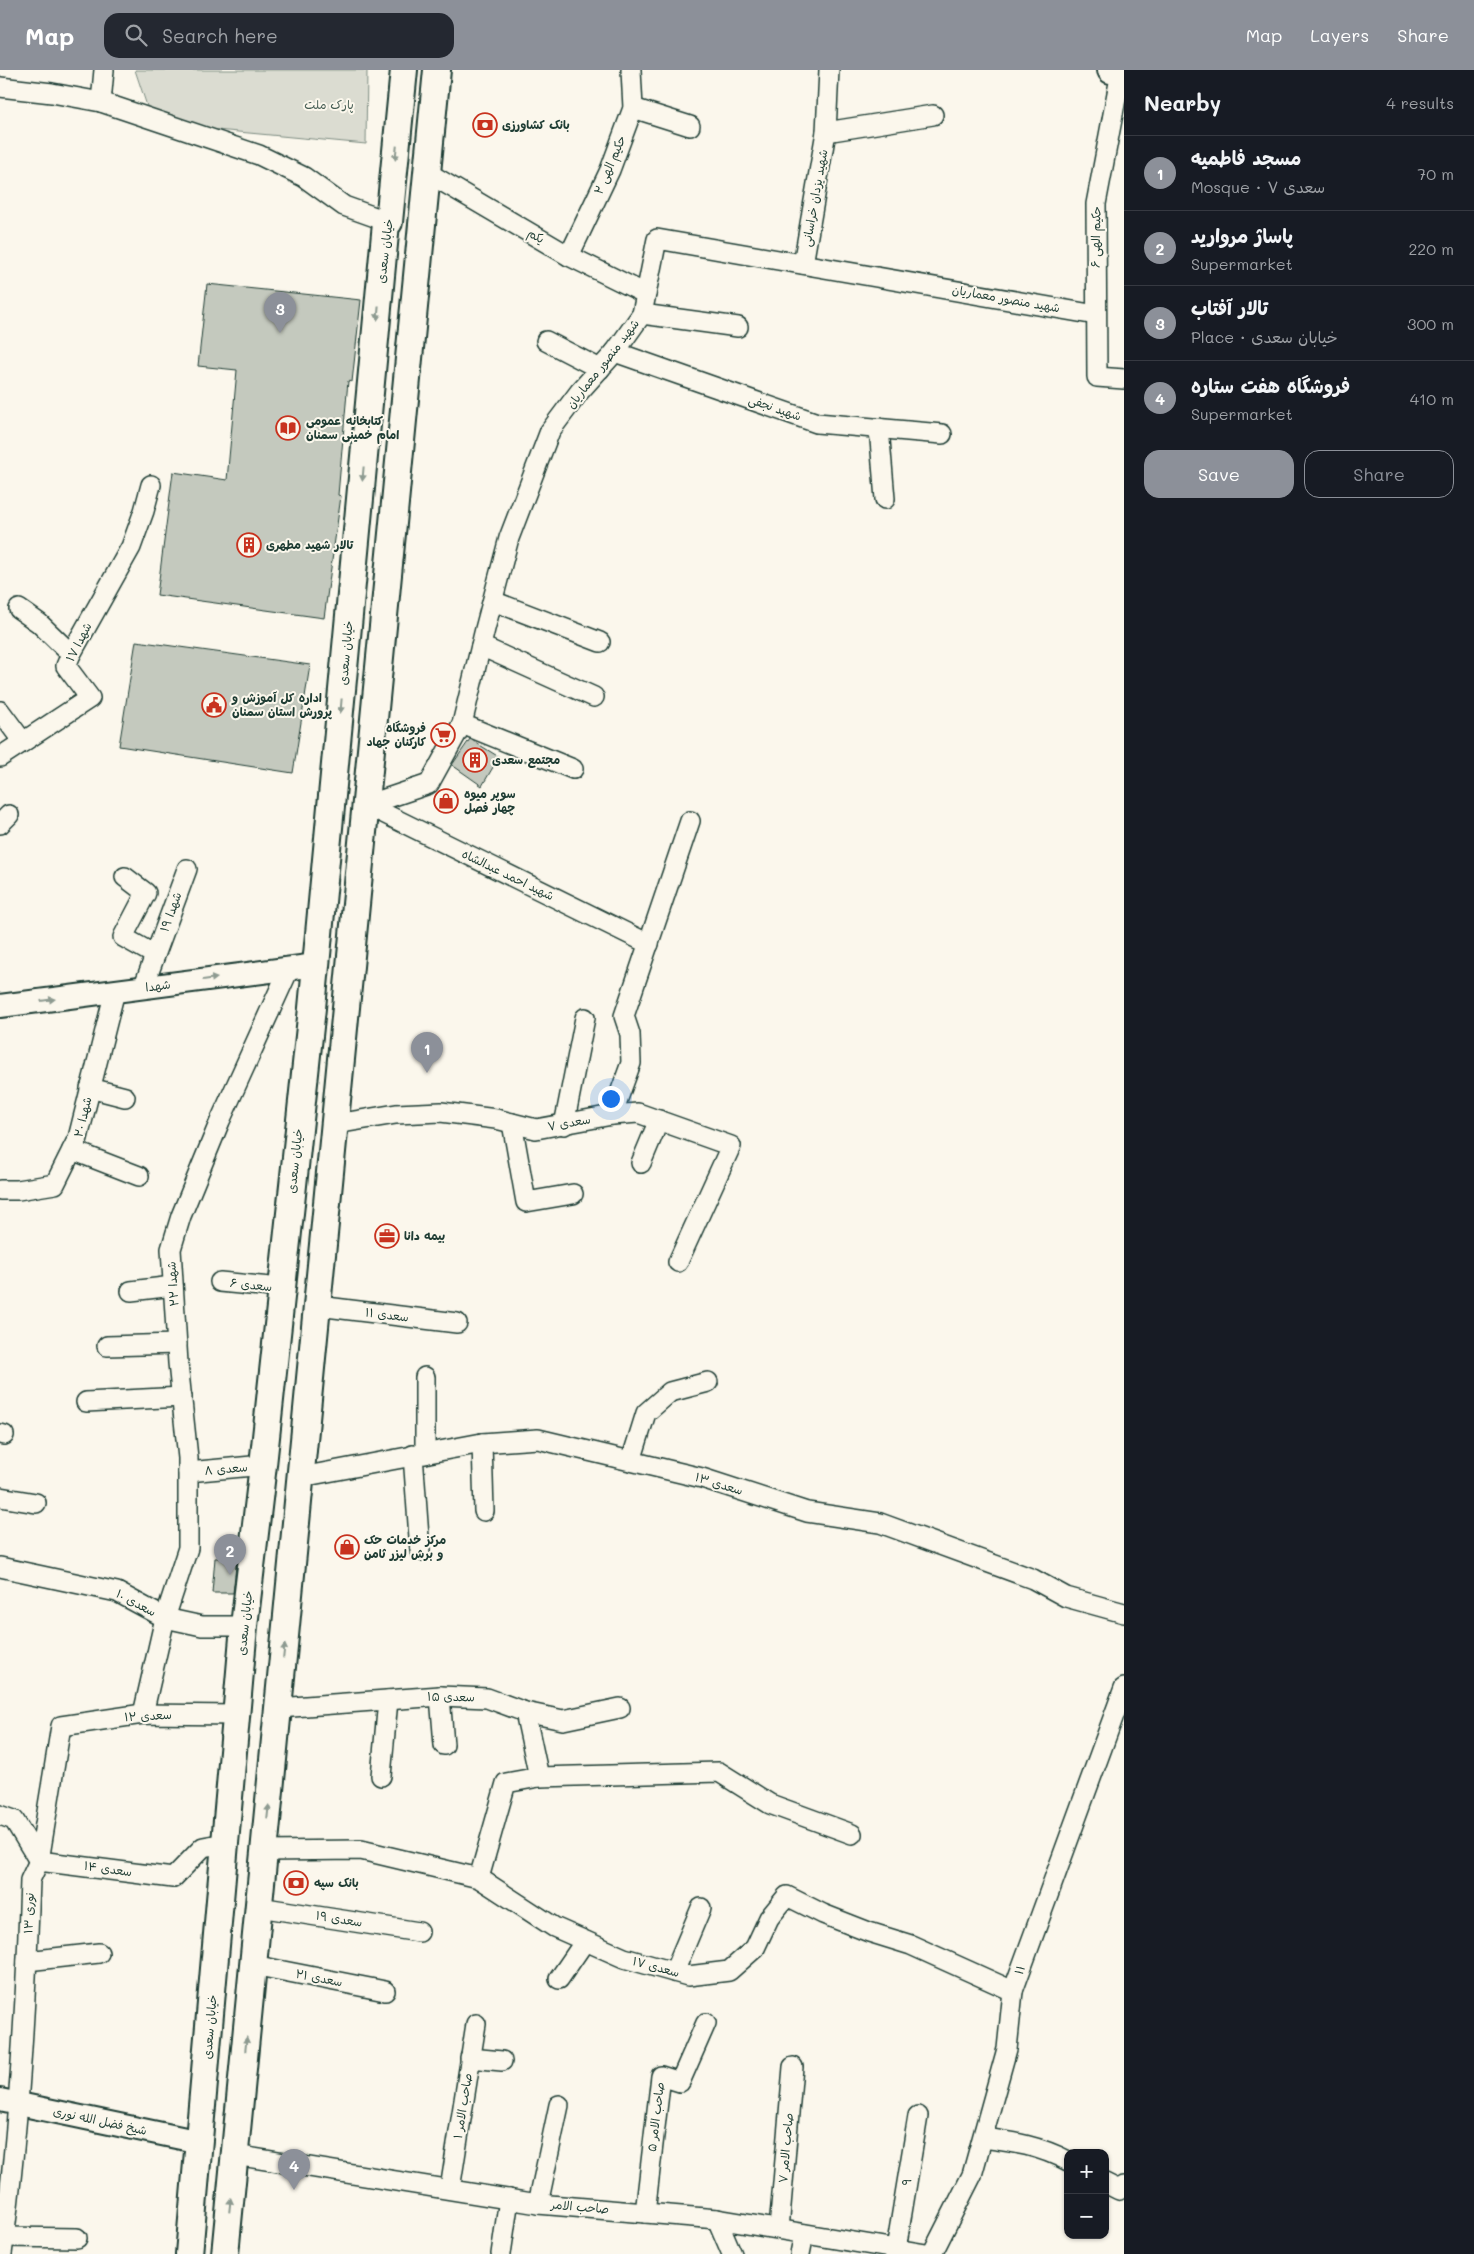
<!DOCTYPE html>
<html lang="en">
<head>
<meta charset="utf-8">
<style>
	body { margin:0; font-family:Mali,"Playpen Sans Arabic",sans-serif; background:#242831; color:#f1f3f6 }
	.controls { position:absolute; right:15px; bottom:15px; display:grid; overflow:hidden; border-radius:10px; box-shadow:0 1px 4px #0004 }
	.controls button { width:45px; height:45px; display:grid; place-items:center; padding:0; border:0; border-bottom:1px solid #363941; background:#171b24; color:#f1f3f6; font:25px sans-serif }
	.you { position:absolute; left:610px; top:1028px; width:18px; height:18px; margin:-12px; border:4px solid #fff; border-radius:50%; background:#1a73e8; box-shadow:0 0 0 8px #1a73e833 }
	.badge { display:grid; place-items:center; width:32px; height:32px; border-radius:50%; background:#8c9099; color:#fff; font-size:16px; font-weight:700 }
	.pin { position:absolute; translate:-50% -41px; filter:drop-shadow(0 1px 2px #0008) }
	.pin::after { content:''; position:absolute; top:26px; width:18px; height:15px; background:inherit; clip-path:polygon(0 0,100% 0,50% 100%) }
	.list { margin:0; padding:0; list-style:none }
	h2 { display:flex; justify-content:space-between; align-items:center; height:65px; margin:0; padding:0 20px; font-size:21px }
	h2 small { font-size:16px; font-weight:400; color:#9ea1a6 }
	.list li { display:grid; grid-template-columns:32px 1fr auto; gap:15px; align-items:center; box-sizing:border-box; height:75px; padding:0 20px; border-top:1px solid #363941 }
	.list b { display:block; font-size:19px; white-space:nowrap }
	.list p { margin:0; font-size:16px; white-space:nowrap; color:#9ea1a6 }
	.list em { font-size:16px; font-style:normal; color:#9ea1a6 }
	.actions { display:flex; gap:10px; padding:15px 20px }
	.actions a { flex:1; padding:11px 0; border:1px solid #8c9099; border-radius:15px; text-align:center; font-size:18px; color:#8c9099 }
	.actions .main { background:#8c9099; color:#fff }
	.icon { flex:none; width:28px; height:28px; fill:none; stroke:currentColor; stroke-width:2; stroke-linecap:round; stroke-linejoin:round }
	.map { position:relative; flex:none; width:1124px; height:2184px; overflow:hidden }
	header { display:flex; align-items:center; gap:30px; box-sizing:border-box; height:70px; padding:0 25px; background:#8c9099; color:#fff }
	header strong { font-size:24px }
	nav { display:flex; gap:28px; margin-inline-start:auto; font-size:18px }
	.search { width:350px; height:45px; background:#242831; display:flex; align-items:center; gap:12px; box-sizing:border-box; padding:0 18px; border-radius:15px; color:#9ea1a6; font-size:19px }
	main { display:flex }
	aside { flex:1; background:#171b24 }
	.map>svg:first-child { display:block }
	.green { fill:#dbdcd1; stroke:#7d8c82 }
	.building { fill:#c4c9be; stroke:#1f3d34 }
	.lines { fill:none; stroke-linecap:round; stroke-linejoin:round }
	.minor-casing { stroke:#1f3d34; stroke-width:22 }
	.tertiary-casing { stroke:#1f3d34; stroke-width:26 }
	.secondary-casing { stroke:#1f3d34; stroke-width:30 }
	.minor { stroke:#fbf7ec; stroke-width:19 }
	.tertiary { stroke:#fbf7ec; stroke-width:22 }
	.secondary { stroke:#fbf7ec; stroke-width:26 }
	.oneway { fill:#8d9a90 }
	.labels { text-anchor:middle; stroke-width:4; stroke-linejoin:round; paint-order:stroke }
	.park-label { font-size:12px; fill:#455d53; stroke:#fbf7ec }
	.poi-label { font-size:12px; font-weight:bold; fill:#1f3d34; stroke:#fbf7ec; text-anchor:start }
	.street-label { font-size:12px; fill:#1f3d34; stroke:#fbf7ec }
</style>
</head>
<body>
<header>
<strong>Map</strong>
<div class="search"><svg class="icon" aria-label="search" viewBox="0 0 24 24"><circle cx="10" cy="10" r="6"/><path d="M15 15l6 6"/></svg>Search here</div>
<nav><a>Map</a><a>Layers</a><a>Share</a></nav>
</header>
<main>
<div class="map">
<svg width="1124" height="2184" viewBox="0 0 1124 2184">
	<rect width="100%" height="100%" fill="#fbf7ec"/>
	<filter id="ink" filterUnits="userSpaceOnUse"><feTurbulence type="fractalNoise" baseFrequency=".02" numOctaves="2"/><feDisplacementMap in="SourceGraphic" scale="10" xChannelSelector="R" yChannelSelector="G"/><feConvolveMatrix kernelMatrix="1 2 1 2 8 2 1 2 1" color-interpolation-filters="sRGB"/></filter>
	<g filter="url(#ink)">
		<path class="green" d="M135,0H367L366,74L153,54Z"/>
		<g class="building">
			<path d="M207,214L361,230L352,312L348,311L338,425L341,426L324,548L157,525L173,402L227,410L237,300L198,296Z"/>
			<path d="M136,571L310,595L293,703L119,676Z"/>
			<path d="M470,669L499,687L482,716L452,695Z"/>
			<path d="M237,1487L233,1523H212L215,1488Z"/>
		</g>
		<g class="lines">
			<g class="minor-casing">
				<g id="minor">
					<path d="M1121,2L1096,134L1097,307L1124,309"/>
					<path d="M0,17L52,23L101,32L104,0"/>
					<path d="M101,32L259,85L304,107L344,136L389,152"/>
					<path d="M633,38L690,56"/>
					<path d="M826,62L933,45"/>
					<path d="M428,103L569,186L646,224"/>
					<path d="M569,186L610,100L633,38L631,0"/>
					<path d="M803,194L826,62L829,0"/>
					<path d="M642,244L738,257"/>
					<path d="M546,271L600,299"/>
					<path d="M615,282L817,353L942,364"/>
					<path d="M879,358L885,429"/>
					<path d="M493,531L600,572"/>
					<path d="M19,539L39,553L71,584"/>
					<path d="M481,576L594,627"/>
					<path d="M0,641L23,672"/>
					<path d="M462,654L573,699"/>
					<path d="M0,687L90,628L66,596L71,584L131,477L144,441L151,415"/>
					<path d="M367,735L429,714L462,654L485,559L509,468L550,361L580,321L615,282L642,244L657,169L1096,245"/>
					<path d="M367,735L649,874"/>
					<path d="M0,754L9,745"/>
					<path d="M125,807L146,823L123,867L155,885"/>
					<path d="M143,918L187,799"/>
					<path d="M90,1018L125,1027"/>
					<path d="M612,1045L631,993L630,964L624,946L690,751"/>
					<path d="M512,1053L526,1132L573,1124"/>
					<path d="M336,1054L396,1044L441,1042L496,1049L536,1059L612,1045L638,1043L731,1076L678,1192"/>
					<path d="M564,1055L585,948"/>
					<path d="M72,1080L139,1106"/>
					<path d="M641,1093L659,1050"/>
					<path d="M0,1120H18L55,1114L78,1068L115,921"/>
					<path d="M220,1212L281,1218"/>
					<path d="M131,1221L173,1216"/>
					<path d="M318,1236L457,1253"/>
					<path d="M107,1276L177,1274"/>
					<path d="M425,1307V1384"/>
					<path d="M86,1332L182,1327"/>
					<path d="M0,1364L4,1365"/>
					<path d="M482,1373L484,1441"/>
					<path d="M413,1385L420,1481"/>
					<path d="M631,1391L646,1343L670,1322L708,1312"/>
					<path d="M188,1402L263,1395"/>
					<path d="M301,1407L482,1373L538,1369L702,1408L807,1442L880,1453L1033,1509L1066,1527L1124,1543"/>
					<path d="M0,1427L36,1433"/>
					<path d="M0,1497L117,1522L165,1548L202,1556H244"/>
					<path d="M440,1626L444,1675"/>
					<path d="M279,1638L440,1626L487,1628L525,1642L563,1650L620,1638"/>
					<path d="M525,1642L539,1707"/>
					<path d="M143,1644L165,1548L188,1478V1388L178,1293L171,1179L181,1146L220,1051L289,899"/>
					<path d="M381,1706L388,1630"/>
					<path d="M0,1745L14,1750L39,1791L173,1808L203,1777L225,1773"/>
					<path d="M265,1781L361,1780L479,1808L554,1857L624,1888L688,1906L729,1901L755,1878L769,1848L787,1826L823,1844L869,1862L911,1875L1013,1921"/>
					<path d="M479,1808L506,1713L539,1707L719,1702L770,1734L852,1764"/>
					<path d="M259,1837L419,1862"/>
					<path d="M27,1891L99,1883"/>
					<path d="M253,1895L385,1921"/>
					<path d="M674,1902L701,1838"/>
					<path d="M559,1909L585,1871"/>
					<path d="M470,1988L502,1991"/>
					<path d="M983,2068C1014,2072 1040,2076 1068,2091"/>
					<path d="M235,2085L538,2134L717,2149L926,2184"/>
					<path d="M1105,2113L1119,2120L1124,2116"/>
					<path d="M450,2119L476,1954"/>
					<path d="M538,2134L559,2035"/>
					<path d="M645,2143L661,2006L680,2012L706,1953"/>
					<path d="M717,2149L732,2184"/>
					<path d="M779,2159L793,1997"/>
					<path d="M4,2167L77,2168"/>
					<path d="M896,2179L918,2046"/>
					<path d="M2,2184C19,2060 26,1935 30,1810L39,1791L61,1656L143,1644L236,1645"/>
					<path d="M501,2184L509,2129"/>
					<path d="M800,2184L804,2164"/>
					<path d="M932,2184L972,2105L1007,1979L1013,1921L1124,1618"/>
				</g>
			</g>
			<g class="tertiary-casing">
				<g id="tertiary">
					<path d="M0,936L316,895"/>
					<path d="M0,2030L200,2072"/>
				</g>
			</g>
			<g class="secondary-casing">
				<g id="secondary">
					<path d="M1111,0L1124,3"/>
					<path d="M189,2184L244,1556L263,1395L312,938L386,153L389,152L404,0"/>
					<path d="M225,2184L437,0"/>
				</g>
			</g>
			<use href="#minor" class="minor"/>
			<use href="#tertiary" class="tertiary"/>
			<use href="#secondary" class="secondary"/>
		</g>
		<defs><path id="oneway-solid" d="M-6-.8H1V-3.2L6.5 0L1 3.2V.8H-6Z" transform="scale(1.25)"/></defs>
		<g class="oneway">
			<use href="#oneway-solid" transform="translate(396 83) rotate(96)"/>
			<use href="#oneway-solid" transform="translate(378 243) rotate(95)"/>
			<use href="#oneway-solid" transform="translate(363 404) rotate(95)"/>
			<use href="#oneway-solid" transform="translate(341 636) rotate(95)"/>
			<use href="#oneway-solid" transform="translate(210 909) rotate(-7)"/>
			<use href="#oneway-solid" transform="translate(48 930) rotate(-7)"/>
			<use href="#oneway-solid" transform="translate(284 1581) rotate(-84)"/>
			<use href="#oneway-solid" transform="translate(268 1742) rotate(-84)"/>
			<use href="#oneway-solid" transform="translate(246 1974) rotate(-84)"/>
			<use href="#oneway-solid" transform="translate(230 2135) rotate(-84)"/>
		</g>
	</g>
	<defs>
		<g id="bank-ring" transform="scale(1.25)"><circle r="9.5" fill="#fbf7ec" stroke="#c8321e" stroke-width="1.5"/><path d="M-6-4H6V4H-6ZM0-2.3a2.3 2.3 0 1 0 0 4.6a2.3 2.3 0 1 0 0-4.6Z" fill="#c8321e"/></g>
		<g id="library-ring" transform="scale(1.25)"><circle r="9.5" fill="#fbf7ec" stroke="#c8321e" stroke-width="1.5"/><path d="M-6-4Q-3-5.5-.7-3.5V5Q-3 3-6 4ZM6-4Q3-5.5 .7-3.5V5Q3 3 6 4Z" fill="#c8321e"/></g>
		<g id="building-ring" transform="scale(1.25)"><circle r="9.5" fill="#fbf7ec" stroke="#c8321e" stroke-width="1.5"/><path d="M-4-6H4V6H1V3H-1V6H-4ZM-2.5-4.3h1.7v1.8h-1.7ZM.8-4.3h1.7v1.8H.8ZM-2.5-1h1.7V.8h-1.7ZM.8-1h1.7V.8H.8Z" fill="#c8321e"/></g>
		<g id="civic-ring" transform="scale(1.25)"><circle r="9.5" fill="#fbf7ec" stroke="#c8321e" stroke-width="1.5"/><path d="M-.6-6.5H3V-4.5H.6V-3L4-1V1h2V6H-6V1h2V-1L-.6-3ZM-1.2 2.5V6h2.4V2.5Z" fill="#c8321e"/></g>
		<g id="supermarket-ring" transform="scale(1.25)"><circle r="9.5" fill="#fbf7ec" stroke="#c8321e" stroke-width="1.5"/><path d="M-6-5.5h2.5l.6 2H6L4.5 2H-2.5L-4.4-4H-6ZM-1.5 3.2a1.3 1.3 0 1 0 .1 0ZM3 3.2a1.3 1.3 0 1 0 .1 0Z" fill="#c8321e"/></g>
		<g id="shop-ring" transform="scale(1.25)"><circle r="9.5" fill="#fbf7ec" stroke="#c8321e" stroke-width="1.5"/><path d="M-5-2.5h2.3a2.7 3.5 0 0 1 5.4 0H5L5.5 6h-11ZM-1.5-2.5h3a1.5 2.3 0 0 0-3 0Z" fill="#c8321e"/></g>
		<g id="office-ring" transform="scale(1.25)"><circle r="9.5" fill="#fbf7ec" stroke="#c8321e" stroke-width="1.5"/><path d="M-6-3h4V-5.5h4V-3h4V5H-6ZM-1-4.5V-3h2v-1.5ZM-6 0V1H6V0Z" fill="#c8321e"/></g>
	</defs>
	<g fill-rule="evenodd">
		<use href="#bank-ring" x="485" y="55"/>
		<use href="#library-ring" x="288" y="358"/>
		<use href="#building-ring" x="249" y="475"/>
		<use href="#civic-ring" x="214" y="635"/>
		<use href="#supermarket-ring" x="443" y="665"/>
		<use href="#building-ring" x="475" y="690"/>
		<use href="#shop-ring" x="446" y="731"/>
		<use href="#office-ring" x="387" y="1166"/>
		<use href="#shop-ring" x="347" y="1477"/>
		<use href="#bank-ring" x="296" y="1813"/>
	</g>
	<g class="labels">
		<g class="park-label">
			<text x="329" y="39">پارک ملت</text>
		</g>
		<g class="poi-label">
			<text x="502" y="59">بانک کشاورزی</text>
			<text x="306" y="355">کتابخانه عمومی<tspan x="306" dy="14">امام خمینی سمنان</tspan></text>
			<text x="266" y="479">تالار شهید مطهری</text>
			<text x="232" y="632">اداره کل آموزش و<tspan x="232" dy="14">پرورش استان سمنان</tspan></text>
			<text x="426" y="662" text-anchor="end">فروشگاه<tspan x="426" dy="14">کارکنان جهاد</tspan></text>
			<text x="492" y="694">مجتمع سعدی</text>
			<text x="464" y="728">سوپر میوه<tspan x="464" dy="14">چهار فصل</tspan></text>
			<text x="404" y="1170">بیمه دانا</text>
			<text x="364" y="1474">مرکز خدمات حک<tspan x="364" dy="14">و برش لیزر ثامن</tspan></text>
			<text x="314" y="1817">بانک سپه</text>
		</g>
		<g class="street-label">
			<text transform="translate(610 95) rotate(-67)" y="4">حکیم الهی ۲</text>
			<text transform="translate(815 128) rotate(-80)" y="4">شهید یزدان خراسانی</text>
			<text transform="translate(536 166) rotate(30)" y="4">یکم</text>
			<text transform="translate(1096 167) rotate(-89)" y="4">حکیم الهی ۶</text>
			<text transform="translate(385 181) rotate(-83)" y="4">خیابان سعدی</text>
			<text transform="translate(1006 229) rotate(10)" y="4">شهید منصور معماریان</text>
			<text transform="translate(603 294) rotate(-52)" y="4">شهید منصور معماریان</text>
			<text transform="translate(775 338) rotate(19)" y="4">شهید نجفی</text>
			<text transform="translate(79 572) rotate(-63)" y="4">شهدا ۱۷</text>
			<text transform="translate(346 583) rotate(-85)" y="4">خیابان سعدی</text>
			<text transform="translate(508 805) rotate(26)" y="4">شهید احمد عبدالشاه</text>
			<text transform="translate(171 842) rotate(-70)" y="4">شهدا ۱۹</text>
			<text transform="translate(158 916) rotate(-7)" y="4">شهدا</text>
			<text transform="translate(83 1047) rotate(-76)" y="4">شهدا ۲۰</text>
			<text transform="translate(569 1053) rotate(-10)" y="4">سعدی ۷</text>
			<text transform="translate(295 1091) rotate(-84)" y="4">خیابان سعدی</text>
			<text transform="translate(173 1214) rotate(-94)" y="4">شهدا ۲۲</text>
			<text transform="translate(251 1215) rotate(6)" y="4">سعدی ۶</text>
			<text transform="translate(387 1245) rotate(7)" y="4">سعدی ۱۱</text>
			<text transform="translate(226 1399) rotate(-5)" y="4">سعدی ۸</text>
			<text transform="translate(719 1414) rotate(17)" y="4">سعدی ۱۳</text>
			<text transform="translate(136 1533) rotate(28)" y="4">سعدی ۱۰</text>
			<text transform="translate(245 1553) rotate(-84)" y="4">خیابان سعدی</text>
			<text transform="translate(451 1627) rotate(1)" y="4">سعدی ۱۵</text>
			<text transform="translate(148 1646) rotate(-3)" y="4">سعدی ۱۲</text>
			<text transform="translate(108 1799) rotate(8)" y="4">سعدی ۱۴</text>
			<text transform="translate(29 1843) rotate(-88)" y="4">نوری ۱۳</text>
			<text transform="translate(339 1849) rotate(9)" y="4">سعدی ۱۹</text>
			<text transform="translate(656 1897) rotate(15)" y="4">سعدی ۱۷</text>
			<text transform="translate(1020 1900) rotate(-71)" y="4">۱۱</text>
			<text transform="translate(319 1908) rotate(11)" y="4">سعدی ۲۱</text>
			<text transform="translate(210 1957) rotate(-85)" y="4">خیابان سعدی</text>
			<text transform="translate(463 2036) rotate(-81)" y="4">صاحب الامر ۱</text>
			<text transform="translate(656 2047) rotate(-83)" y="4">صاحب الامر ۵</text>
			<text transform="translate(100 2051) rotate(12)" y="4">شیخ فضل الله نوری</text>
			<text transform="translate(786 2078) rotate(-85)" y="4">صاحب الامر ۷</text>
			<text transform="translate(907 2112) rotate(-81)" y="4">۹</text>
			<text transform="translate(580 2137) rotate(5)" y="4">صاحب الامر</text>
		</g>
	</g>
</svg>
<div class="controls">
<button>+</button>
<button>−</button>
</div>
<div class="you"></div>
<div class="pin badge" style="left:427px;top:1003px">1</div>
<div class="pin badge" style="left:230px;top:1505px">2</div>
<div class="pin badge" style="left:280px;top:263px">3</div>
<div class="pin badge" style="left:294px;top:2120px">4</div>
</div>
<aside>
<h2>Nearby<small>4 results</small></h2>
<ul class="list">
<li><span class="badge">1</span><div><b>مسجد فاطمیه</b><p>Mosque · سعدی ۷</p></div><em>70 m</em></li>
<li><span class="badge">2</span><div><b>پاساژ مروارید</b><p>Supermarket</p></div><em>220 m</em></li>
<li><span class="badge">3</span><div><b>تالار آفتاب</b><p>Place · خیابان سعدی</p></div><em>300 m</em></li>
<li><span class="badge">4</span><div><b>فروشگاه هفت ستاره</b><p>Supermarket</p></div><em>410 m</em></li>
</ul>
<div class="actions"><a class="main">Save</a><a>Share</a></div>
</aside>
</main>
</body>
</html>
